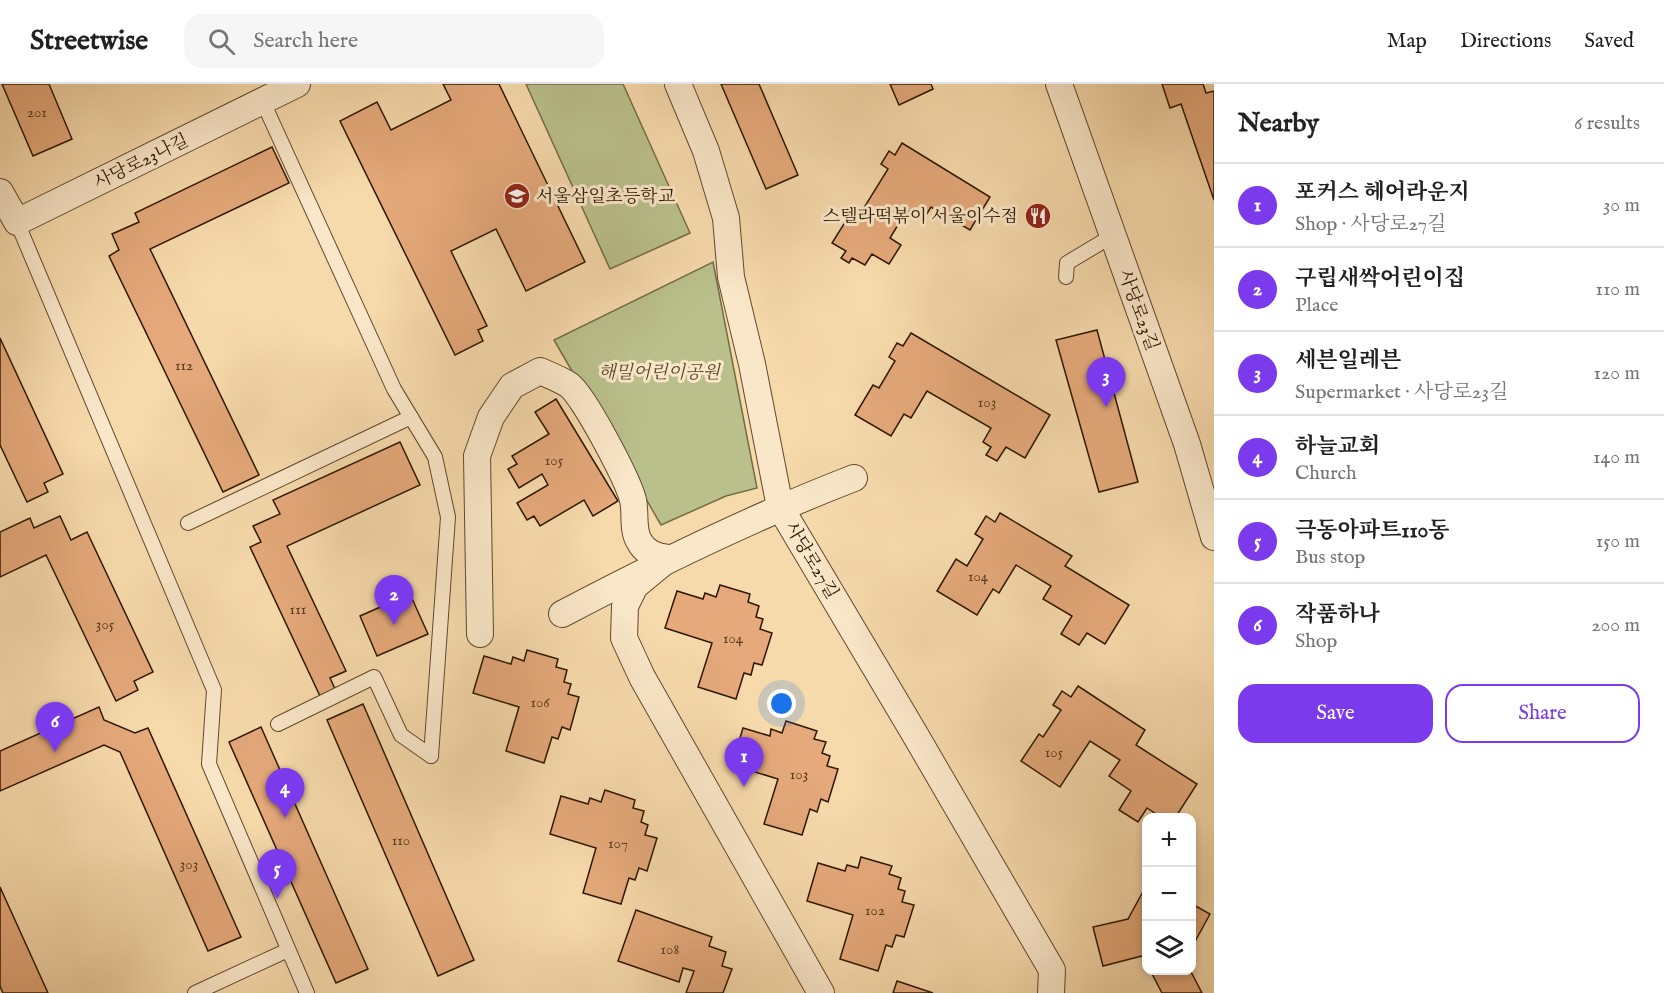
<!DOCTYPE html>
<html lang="en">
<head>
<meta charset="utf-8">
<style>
	body { margin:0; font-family:"IM FELL English","Noto Serif KR",serif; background:#f6f6f6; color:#222 }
	.controls { position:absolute; right:18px; bottom:18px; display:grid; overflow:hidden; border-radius:12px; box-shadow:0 3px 9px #0003 }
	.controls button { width:54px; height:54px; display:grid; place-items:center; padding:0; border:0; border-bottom:2px solid #e0e0e0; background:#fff; color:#222; font:30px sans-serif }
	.you { position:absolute; left:782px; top:620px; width:21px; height:21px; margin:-15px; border:4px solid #fff; border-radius:50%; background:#1a73e8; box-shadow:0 0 0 9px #1a73e833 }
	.badge { display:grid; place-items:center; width:39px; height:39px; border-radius:50%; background:#7c3aed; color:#fff; font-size:20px; font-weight:700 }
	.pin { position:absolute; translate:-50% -50px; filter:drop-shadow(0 2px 3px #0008) }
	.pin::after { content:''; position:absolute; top:32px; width:21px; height:18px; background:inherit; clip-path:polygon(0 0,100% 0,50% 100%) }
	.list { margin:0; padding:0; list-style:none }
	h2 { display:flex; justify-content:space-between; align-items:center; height:78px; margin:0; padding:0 24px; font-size:26px }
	h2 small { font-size:20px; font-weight:400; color:#767676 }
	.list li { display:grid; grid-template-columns:39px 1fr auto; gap:18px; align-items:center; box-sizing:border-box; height:84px; padding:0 24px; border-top:2px solid #e0e0e0 }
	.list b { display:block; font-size:22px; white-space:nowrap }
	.list p { margin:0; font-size:20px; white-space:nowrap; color:#767676 }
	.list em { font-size:20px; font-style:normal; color:#767676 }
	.actions { display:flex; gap:12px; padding:18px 24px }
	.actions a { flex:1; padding:14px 0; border:2px solid #7c3aed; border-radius:18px; text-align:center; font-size:21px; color:#7c3aed }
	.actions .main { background:#7c3aed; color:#fff }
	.icon { flex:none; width:33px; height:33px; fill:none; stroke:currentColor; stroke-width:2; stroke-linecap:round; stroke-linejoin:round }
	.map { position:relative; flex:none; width:1214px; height:909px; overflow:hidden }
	header { display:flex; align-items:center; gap:36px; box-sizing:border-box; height:84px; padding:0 30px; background:#fff; border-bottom:2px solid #e0e0e0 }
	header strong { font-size:28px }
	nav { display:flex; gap:33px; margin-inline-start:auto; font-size:21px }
	.search { width:420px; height:54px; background:#f6f6f6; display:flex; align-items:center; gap:15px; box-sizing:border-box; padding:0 21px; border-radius:18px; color:#767676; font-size:22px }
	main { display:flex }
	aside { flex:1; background:#fff }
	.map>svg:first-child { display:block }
	.green { fill:#bac08c; stroke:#746c46; stroke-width:1.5 }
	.building { fill:#e5a97b; stroke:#2e1700; stroke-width:1.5 }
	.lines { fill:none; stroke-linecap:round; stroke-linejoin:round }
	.service-casing { stroke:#60482b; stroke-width:16 }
	.minor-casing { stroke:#60482b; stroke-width:28 }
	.service { stroke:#fae7c9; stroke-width:14 }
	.minor { stroke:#fae7c9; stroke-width:26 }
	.labels { text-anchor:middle; stroke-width:6; stroke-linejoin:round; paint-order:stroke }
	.number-label { font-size:15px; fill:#5c3c1f }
	.street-label { font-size:18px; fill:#2e1700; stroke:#fae7c9 }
	.poi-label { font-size:18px; fill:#2e1700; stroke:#fae7c9; text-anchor:start }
	.park-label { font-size:18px; font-style:italic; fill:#584a2a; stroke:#fae7c9 }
</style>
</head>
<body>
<header>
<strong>Streetwise</strong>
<div class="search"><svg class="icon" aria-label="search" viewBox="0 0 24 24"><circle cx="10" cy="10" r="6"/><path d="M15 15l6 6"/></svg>Search here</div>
<nav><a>Map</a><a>Directions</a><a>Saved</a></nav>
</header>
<main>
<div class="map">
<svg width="1214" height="909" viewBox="0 0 1214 909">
	<rect width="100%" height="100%" fill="#f7daac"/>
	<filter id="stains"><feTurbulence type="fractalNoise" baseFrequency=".00333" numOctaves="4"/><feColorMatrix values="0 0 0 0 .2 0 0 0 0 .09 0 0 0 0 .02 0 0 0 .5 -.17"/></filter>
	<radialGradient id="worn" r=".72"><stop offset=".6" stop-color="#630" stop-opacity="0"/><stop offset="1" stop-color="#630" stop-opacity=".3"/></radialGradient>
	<g class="green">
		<path d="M526,0H623L690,149L610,185Z"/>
		<path d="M713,178L757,404L726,412L661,441L554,256Z"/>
	</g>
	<g class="building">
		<path d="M2,0H49L72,55L33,72Z"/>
		<path d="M443,0H499L585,178L526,207L496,145L451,167L487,242L478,246L483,257L455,271L340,37L377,18L391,46L451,16Z"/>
		<path d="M721,0H759L798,91L766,105Z"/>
		<path d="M890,0H931L933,5L899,21Z"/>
		<path d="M1162,0H1203L1206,9L1214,7V116L1181,20L1170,24Z"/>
		<path d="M902,59L990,113L970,146L931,123L923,136L907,126L890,154L901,161L889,180L872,170L865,181L852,174L849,179L841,174L846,167L832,159L847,135L854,140L888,85L881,80L889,67L895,71Z"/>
		<path d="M272,63L289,99L150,165L259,391L223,408L109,172L119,166L112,150L139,138L135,129Z"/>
		<path d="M1097,246L1138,398L1099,408L1056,256Z"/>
		<path d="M911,249L1050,331L1025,374L1006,363L997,377L986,371L991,363L983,358L991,344L927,307L911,334L904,330L891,352L855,331L873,301L879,304L895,277L889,273L897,259L903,262Z"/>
		<path d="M0,254L63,390L44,399L48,408L27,418L0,361Z"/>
		<path d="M556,315L618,417L593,432L584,416L540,442L534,432L527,436L517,419L548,401L542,390L519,404L508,385L517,380L512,372L549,350L535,328Z"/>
		<path d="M400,358L420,401L287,462L346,587L330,594L335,605L320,612L250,463L261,458L253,442L280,430L273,416Z"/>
		<path d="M1000,429L1072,472L1065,482L1129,521L1105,560L1087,549L1079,561L1061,550L1072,532L1043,515L1051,502L1016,481L999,509L993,505L977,531L937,507L956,475L967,482L983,455L975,450L986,432L995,438Z"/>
		<path d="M60,432L71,456L87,448L153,588L134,597L138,606L116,617L46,471L0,493V448L30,434L34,444Z"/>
		<path d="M720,501L750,510L748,518L759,522L756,533L763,535L760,545L772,549L762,581L754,579L751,591L744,589L736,615L698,603L712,559L665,544L677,507L703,515L705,509L716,513Z"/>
		<path d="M410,510L428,550L377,572L360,532Z"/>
		<path d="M527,566L558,575L556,583L567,586L564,598L571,600L568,610L579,613L570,646L562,643L558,655L552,653L544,679L506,667L519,623L473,609L484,572L511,580L513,573L524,577Z"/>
		<path d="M1078,602L1145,646L1136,661L1197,700L1175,734H1162L1147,724L1138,738L1119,726L1131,707L1109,692L1120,676L1090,657L1060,703L1021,677L1039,650L1043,653L1061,626L1053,621L1062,607L1071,613Z"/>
		<path d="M363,620L474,876L438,892L327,636Z"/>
		<path d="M99,623L104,636L135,649L148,644L241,853L208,867L120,668L104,661L0,707V667Z"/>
		<path d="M786,637L817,647L814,655L826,658L822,669L830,672L827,682L838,685L828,718L821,715L817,728L810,725L802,751L764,740L778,695L732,681L743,644L770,652L771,645L782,649Z"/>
		<path d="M261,643L368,885L336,899L229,658Z"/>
		<path d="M605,706L635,716L633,724L644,727L641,738L648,741L645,751L657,754L647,787L639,784L635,796L629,794L621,820L583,809L596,764L550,750L561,712L588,720L590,714L601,718Z"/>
		<path d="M861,773L892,782L889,790L901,794L898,805L905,807L902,818L914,821L904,853L896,851L892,863L886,861L878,887L840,875L853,831L807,817L818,779L845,787L847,781L858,784Z"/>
		<path d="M1146,802V881L1142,872L1103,882L1093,843L1128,835Z"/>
		<path d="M0,803L48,909H3L0,902Z"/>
		<path d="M1192,820L1210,830L1192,863Z"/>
		<path d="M636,826L712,853L709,862L726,868L722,882L732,885L723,909H686L694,887L683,884L679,898L618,877Z"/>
		<path d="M1150,886H1190L1202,909H1162Z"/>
		<path d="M897,897L933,909H893Z"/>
	</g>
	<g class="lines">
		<g class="service-casing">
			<g id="service">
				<path d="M263,18L394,305L435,373L448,433L431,672"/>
				<path d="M17,138L214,606L209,680L307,909"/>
				<path d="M1066,193L1067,179L1112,152"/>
				<path d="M188,439L411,333"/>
				<path d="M278,640L374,593L401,651L431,672"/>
				<path d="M195,909L288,866"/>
			</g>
		</g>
		<g class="minor-casing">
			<g id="minor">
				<path d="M678,0L706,67L726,134L731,193L752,280L780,423L913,647L1052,886L1051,909"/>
				<path d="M1059,0L1187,360L1214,453"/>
				<path d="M0,108L17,138L297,0"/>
				<path d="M669,474L635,502L625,522L624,554L642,593L821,909"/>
				<path d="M562,530C657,480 753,433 854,394"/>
				<path d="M480,550L477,372L491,333L512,302L540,287C549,291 560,295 569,301C584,312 628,396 633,416C636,429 632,445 639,457C645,469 656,473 669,474"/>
			</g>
		</g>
		<use href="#service" class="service"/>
		<use href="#minor" class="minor"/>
	</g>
	<defs>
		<g id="school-disc" transform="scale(1.35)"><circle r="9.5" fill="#8f2418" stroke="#fae7c9"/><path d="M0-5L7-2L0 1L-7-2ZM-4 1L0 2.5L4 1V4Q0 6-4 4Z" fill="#fff"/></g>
		<g id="restaurant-disc" transform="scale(1.35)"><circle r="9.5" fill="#8f2418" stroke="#fae7c9"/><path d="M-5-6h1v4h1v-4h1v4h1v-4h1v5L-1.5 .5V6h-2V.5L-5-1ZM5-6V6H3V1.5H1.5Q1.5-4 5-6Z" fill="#fff"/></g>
	</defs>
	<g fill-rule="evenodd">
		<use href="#school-disc" x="517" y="112"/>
		<use href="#restaurant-disc" x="1038" y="132"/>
	</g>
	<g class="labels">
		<g class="number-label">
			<text x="37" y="33">201</text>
			<text x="184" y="286">112</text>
			<text x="987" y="323">103</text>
			<text x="554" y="381">105</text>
			<text x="978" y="497">104</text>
			<text x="298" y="530">111</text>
			<text x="105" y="545">305</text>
			<text x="733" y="559">104</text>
			<text x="540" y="623">106</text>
			<text x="1054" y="673">105</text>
			<text x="799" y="695">103</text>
			<text x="401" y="761">110</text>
			<text x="618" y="764">107</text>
			<text x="189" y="785">303</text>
			<text x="875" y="831">102</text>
			<text x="670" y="870">108</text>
		</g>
		<g class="street-label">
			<text transform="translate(141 77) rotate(-26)" y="6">사당로23나길</text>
			<text transform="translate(1139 226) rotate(70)" y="6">사당로23길</text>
			<text transform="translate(812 476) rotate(59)" y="6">사당로27길</text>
		</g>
		<g class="poi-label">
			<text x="536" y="118">서울삼일초등학교</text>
			<text x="1018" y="138" text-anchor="end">스텔라떡볶이 서울이수점</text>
		</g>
		<g class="park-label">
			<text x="659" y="294">해밀어린이공원</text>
		</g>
	</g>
	<rect width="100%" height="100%" filter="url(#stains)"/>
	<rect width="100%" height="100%" fill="url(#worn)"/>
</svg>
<div class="controls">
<button>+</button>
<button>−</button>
<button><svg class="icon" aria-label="layers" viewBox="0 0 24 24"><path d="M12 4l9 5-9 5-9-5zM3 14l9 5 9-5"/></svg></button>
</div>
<div class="you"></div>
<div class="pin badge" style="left:744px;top:703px">1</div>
<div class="pin badge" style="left:394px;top:541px">2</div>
<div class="pin badge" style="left:1106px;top:323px">3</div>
<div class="pin badge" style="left:285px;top:734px">4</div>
<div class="pin badge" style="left:277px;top:815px">5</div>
<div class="pin badge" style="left:55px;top:668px">6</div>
</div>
<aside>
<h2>Nearby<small>6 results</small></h2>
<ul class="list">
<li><span class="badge">1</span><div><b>포커스 헤어라운지</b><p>Shop · 사당로27길</p></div><em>30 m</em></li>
<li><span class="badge">2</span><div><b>구립새싹어린이집</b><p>Place</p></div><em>110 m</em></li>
<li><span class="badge">3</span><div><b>세븐일레븐</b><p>Supermarket · 사당로23길</p></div><em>120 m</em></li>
<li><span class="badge">4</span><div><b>하늘교회</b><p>Church</p></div><em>140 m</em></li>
<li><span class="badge">5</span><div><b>극동아파트110동</b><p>Bus stop</p></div><em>150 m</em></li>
<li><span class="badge">6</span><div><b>작품하나</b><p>Shop</p></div><em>200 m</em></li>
</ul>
<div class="actions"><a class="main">Save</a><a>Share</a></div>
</aside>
</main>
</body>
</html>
